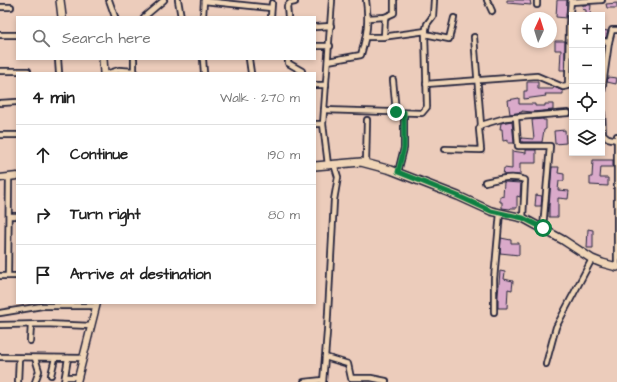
<!DOCTYPE html>
<html lang="en">
<head>
<meta charset="utf-8">
<style>
	body { margin:0; font-family:"Architects Daughter",sans-serif; background:#f2f2f2; color:#222 }
	.controls { position:absolute; right:12px; top:12px; display:grid; overflow:hidden; border-radius:0px; box-shadow:0 2px 6px #0003 }
	.controls button { width:36px; height:36px; display:grid; place-items:center; padding:0; border:0; border-bottom:1px solid #e0e0e0; background:#fff; color:#222; font:20px sans-serif }
	.compass { position:absolute; left:521px; top:12px; width:36px; height:36px; border-radius:50%; background:#fff; box-shadow:0 2px 6px #0003; rotate:4deg }
	.stop { position:absolute; width:12px; height:12px; margin:-9px; border:3px solid #0b8043; border-radius:50%; background:#fff }
	.stop.end { background:#0b8043; border-color:#fff; box-shadow:0 1px 4px #0008 }
	.list { margin:0; padding:0; list-style:none }
	h2 { display:flex; justify-content:space-between; align-items:center; height:52px; margin:0; padding:0 16px; font-size:17px }
	h2 small { font-size:13px; font-weight:400; color:#767676 }
	.list li { display:grid; grid-template-columns:26px 1fr auto; gap:12px; align-items:center; box-sizing:border-box; height:60px; padding:0 16px; border-top:1px solid #e0e0e0 }
	.list b { display:block; font-size:15px; white-space:nowrap }
	.list em { font-size:13px; font-style:normal; color:#767676 }
	.icon { flex:none; width:22px; height:22px; fill:none; stroke:currentColor; stroke-width:2; stroke-linecap:round; stroke-linejoin:round }
	.map { position:relative; flex:none; width:617px; height:382px; overflow:hidden }
	.search { position:absolute; background:#fff; box-shadow:0 2px 6px #0003; left:16px; top:16px; width:300px; height:44px; display:flex; align-items:center; gap:10px; box-sizing:border-box; padding:0 14px; border-radius:0px; color:#767676; font-size:15px }
	.panel { position:absolute; background:#fff; box-shadow:0 2px 6px #0003; left:16px; top:72px; width:300px; height:232px; border-radius:0px }
	.map>svg:first-child { display:block }
	.building { fill:#daaaca; stroke:#22223b }
	.lines { fill:none; stroke-linecap:round; stroke-linejoin:round }
	.street-casing { stroke:#22223b; stroke-width:8 }
	.secondary-casing { stroke:#22223b; stroke-width:9 }
	.primary-casing { stroke:#22223b; stroke-width:10 }
	.street { stroke:#f0d5b7; stroke-width:4.5 }
	.secondary { stroke:#f0d5b7; stroke-width:6 }
	.primary { stroke:#f0d5b7; stroke-width:7 }
	.route { stroke:#0b8043; stroke-width:5 }
</style>
</head>
<body>
<div class="map">
<svg width="617" height="382" viewBox="0 0 617 382">
	<rect width="100%" height="100%" fill="#ecccbb"/>
	<filter id="ink" filterUnits="userSpaceOnUse"><feTurbulence type="fractalNoise" baseFrequency=".025" numOctaves="2"/><feDisplacementMap in="SourceGraphic" scale="8" xChannelSelector="R" yChannelSelector="G"/><feConvolveMatrix kernelMatrix="1 2 1 2 8 2 1 2 1" color-interpolation-filters="sRGB"/></filter>
	<g filter="url(#ink)">
		<g class="building">
			<path d="M507,0H530L531,5L507,3Z"/>
			<path d="M557,0H567L566,18L556,17Z"/>
			<path d="M617,3V8H607L606,4Z"/>
			<path d="M583,5H591L590,15H586V10L582,9Z"/>
			<path d="M602,30L608,31L606,38L602,37Z"/>
			<path d="M555,41H565V70H560L561,50H555Z"/>
			<path d="M608,77L617,78L616,84L607,82Z"/>
			<path d="M527,82H538V89H553L554,87L563,91V94H545L546,96L524,99V91H527Z"/>
			<path d="M519,98V104H535V106H545V104H553V110L532,112L522,111V112L510,114L508,100Z"/>
			<path d="M543,119V120H546V129L544,130L542,142H522L521,138L534,139L532,120Z"/>
			<path d="M512,121L514,143H508V140L503,141L502,129H500L501,123Z"/>
			<path d="M565,130L566,143L555,144L554,131Z"/>
			<path d="M526,150H536V163H520V175H503L504,168L512,169V151L526,153Z"/>
			<path d="M593,160H613V167H601L600,178H608V186L590,185V177H592Z"/>
			<path d="M552,167H559L558,173L564,174V181H559L558,190L569,191L568,199L558,198V217H549V207Z"/>
			<path d="M504,182L521,183L520,197L517,196V208H511L510,209L502,208V202H500V196L503,197Z"/>
			<path d="M536,195L542,196L541,206H535Z"/>
			<path d="M588,229L593,230V248H587Z"/>
			<path d="M501,238L511,240V243H519V255L500,253Z"/>
			<path d="M500,271L505,272L504,279L513,281L512,290L508,289L507,308H498V296Z"/>
		</g>
		<g class="lines">
			<g class="street-casing">
				<g id="street">
					<path d="M109,0L115,17"/>
					<path d="M178,0L181,17"/>
					<path d="M487,0L492,11"/>
					<path d="M204,1L271,8"/>
					<path d="M571,2L602,0"/>
					<path d="M537,5V0"/>
					<path d="M0,7H11"/>
					<path d="M144,17L164,0"/>
					<path d="M203,17L204,0"/>
					<path d="M271,17L272,3"/>
					<path d="M288,17L287,6L290,3L295,2"/>
					<path d="M368,18L385,17L394,13V0"/>
					<path d="M315,27L331,26"/>
					<path d="M425,34L449,39L454,18"/>
					<path d="M0,35H17"/>
					<path d="M366,37H382L426,31"/>
					<path d="M384,37L385,17"/>
					<path d="M602,41L609,42"/>
					<path d="M315,46H330"/>
					<path d="M58,59L59,73"/>
					<path d="M134,59V71L136,73"/>
					<path d="M203,59L204,73"/>
					<path d="M249,59L251,73"/>
					<path d="M288,59V63L302,71V73"/>
					<path d="M328,61L361,55C367,34 369,22 366,0"/>
					<path d="M0,71H28V73"/>
					<path d="M109,73L119,70L134,71"/>
					<path d="M393,80L396,112"/>
					<path d="M426,84L537,76L563,87L568,86L569,25L571,0"/>
					<path d="M315,85H326"/>
					<path d="M602,92L609,42L612,30H617"/>
					<path d="M0,103L17,102"/>
					<path d="M324,110L422,113L427,107L425,33L427,24L433,16L434,0"/>
					<path d="M602,113L603,134L608,138L617,140"/>
					<path d="M516,117L518,146H550L543,228"/>
					<path d="M315,124H323L328,165"/>
					<path d="M323,124L332,0"/>
					<path d="M481,125L505,118L568,113"/>
					<path d="M0,135H17"/>
					<path d="M445,149L481,150L479,129L481,125L474,37"/>
					<path d="M366,163L367,120"/>
					<path d="M398,172L404,148V113"/>
					<path d="M485,182C498,179 513,175 525,180L523,218"/>
					<path d="M9,216H17"/>
					<path d="M617,267V136"/>
					<path d="M0,276H17"/>
					<path d="M8,276L9,177"/>
					<path d="M494,312V279L500,213"/>
					<path d="M0,313L42,306H96"/>
					<path d="M0,325L45,324L91,326"/>
					<path d="M30,341L31,325"/>
					<path d="M0,357L82,358"/>
					<path d="M325,357L348,364L351,378H371L386,381"/>
					<path d="M546,364L556,327L592,259"/>
					<path d="M51,375L55,358"/>
					<path d="M65,377H78"/>
					<path d="M18,382L19,358"/>
					<path d="M35,382L39,371L35,358"/>
					<path d="M64,382L68,358"/>
					<path d="M304,382L323,380"/>
					<path d="M323,382L327,332L334,200L338,177L334,164"/>
				</g>
			</g>
			<g class="secondary-casing">
				<g id="secondary">
					<path d="M0,178L17,176"/>
					<path d="M77,382L97,303"/>
				</g>
			</g>
			<g class="primary-casing">
				<g id="primary">
					<path d="M60,0L62,17"/>
					<path d="M103,59L104,73"/>
					<path d="M315,166L361,162L391,170L458,196L491,211L523,218L563,240L592,259L602,263L617,267"/>
				</g>
			</g>
			<use href="#street" class="street"/>
			<use href="#secondary" class="secondary"/>
			<use href="#primary" class="primary"/>
		</g>
	</g>
	<g class="lines" filter="url(#ink)">
		<path class="route" d="M396,112H404V148L398,172L458,196L491,211L523,218L543,228"/>
	</g>
</svg>
<div class="controls">
<button>+</button>
<button>−</button>
<button><svg class="icon" aria-label="locate" viewBox="0 0 24 24"><circle cx="12" cy="12" r="6"/><path d="M12 2v4M12 18v4M2 12h4M18 12h4"/></svg></button>
<button><svg class="icon" aria-label="layers" viewBox="0 0 24 24"><path d="M12 4l9 5-9 5-9-5zM3 14l9 5 9-5"/></svg></button>
</div>
<svg class="compass" viewBox="-18 -18 36 36"><path d="M0-13l5 13h-10z" fill="#e53935"/><path d="M0 13l5-13h-10z" fill="#767676"/></svg>
<div class="stop" style="left:543px;top:228px"></div>
<div class="stop end" style="left:396px;top:112px"></div>
<div class="search"><svg class="icon" aria-label="search" viewBox="0 0 24 24"><circle cx="10" cy="10" r="6"/><path d="M15 15l6 6"/></svg>Search here</div>
<section class="panel">
<h2>4 min<small>Walk · 270 m</small></h2>
<ul class="list">
<li><svg class="icon" aria-label="ahead" viewBox="0 0 24 24"><path d="M12 20V5M6 11l6-6 6 6"/></svg><div><b>Continue</b></div><em>190 m</em></li>
<li><svg class="icon" aria-label="right" viewBox="0 0 24 24"><path d="M7 20v-9h11M14 6l5 5-5 5"/></svg><div><b>Turn right</b></div><em>80 m</em></li>
<li><svg class="icon" aria-label="arrive" viewBox="0 0 24 24"><path d="M6 21V4h12l-3 4 3 4H6"/></svg><div><b>Arrive at destination</b></div></li>
</ul>
</section>
</div>
</body>
</html>
